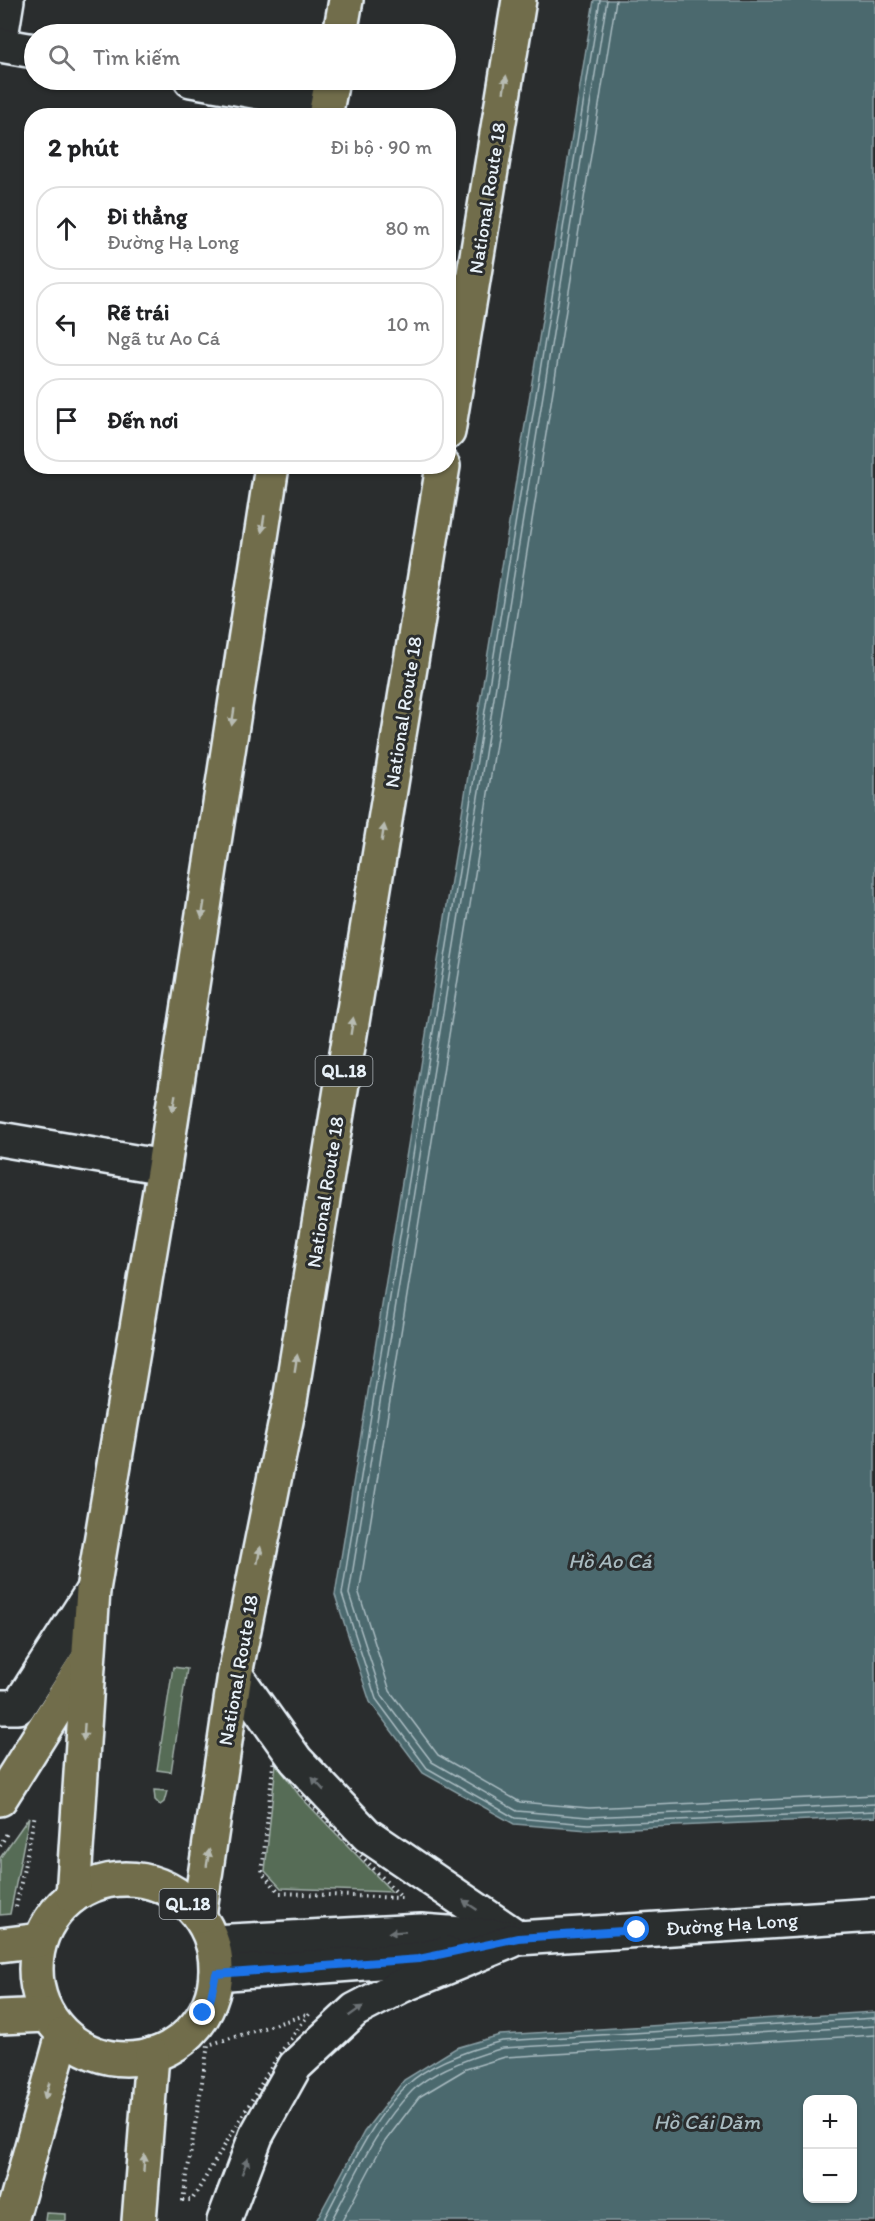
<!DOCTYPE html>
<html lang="vi">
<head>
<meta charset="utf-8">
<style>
	body { margin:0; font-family:Itim,sans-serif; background:#f2f2f2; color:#202124 }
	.controls { position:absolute; right:18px; bottom:18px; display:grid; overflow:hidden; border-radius:12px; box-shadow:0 2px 4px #0004 }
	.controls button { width:54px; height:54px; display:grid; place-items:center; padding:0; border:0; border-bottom:2px solid #e0e0e0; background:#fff; color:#202124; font:30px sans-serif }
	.stop { position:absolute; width:18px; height:18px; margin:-14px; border:4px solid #1a73e8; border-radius:50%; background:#fff }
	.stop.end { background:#1a73e8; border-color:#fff; box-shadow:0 2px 6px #0008 }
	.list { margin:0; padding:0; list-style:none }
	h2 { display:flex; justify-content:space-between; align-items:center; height:78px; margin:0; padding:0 24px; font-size:26px }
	h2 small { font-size:20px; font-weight:400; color:#757577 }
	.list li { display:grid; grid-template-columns:39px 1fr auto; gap:18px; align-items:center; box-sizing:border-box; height:84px; margin:0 12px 12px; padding:0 12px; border:2px solid #e0e0e0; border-radius:24px }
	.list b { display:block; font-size:22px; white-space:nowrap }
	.list p { margin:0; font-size:20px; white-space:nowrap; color:#757577 }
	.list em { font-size:20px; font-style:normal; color:#757577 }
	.icon { flex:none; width:33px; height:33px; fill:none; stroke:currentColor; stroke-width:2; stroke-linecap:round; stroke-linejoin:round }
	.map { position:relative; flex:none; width:875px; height:2221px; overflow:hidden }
	.search { position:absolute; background:#fff; box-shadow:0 2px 4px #0004; left:24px; top:24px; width:432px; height:66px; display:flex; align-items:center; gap:15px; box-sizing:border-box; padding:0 21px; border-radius:33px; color:#757577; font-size:22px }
	.panel { position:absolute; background:#fff; box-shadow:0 2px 4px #0004; left:24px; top:108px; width:432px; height:366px; border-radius:24px }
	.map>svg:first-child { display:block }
	.green { fill:#576c57; stroke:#a0aea8; stroke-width:1.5 }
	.water { fill:#4b696e; stroke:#8a9fa5; stroke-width:1.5; fill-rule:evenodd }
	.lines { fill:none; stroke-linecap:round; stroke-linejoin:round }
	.shore { stroke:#a9bbc1; stroke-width:1.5 }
	.street-casing { stroke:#e8f1f8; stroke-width:38 }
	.secondary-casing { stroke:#e8f1f8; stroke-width:38 }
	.primary-casing { stroke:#e8f1f8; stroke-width:38 }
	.path { stroke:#e8f1f8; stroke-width:4; stroke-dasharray:1.5 4.5; stroke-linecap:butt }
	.street { stroke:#2a2d2e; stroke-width:33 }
	.secondary { stroke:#2a2d2e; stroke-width:33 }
	.primary { stroke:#716d4b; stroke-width:33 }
	.oneway { fill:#b8bcb3 }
	.oneway2 { fill:#6c7275 }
	.route { stroke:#1a73e8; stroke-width:8 }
	.labels { text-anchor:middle; stroke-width:6; stroke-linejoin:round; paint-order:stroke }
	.shield { fill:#2a2d2e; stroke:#afb6bb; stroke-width:1.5 }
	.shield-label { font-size:18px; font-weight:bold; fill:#e8f1f8 }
	.street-label { font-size:20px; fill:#e8f1f8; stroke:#2a2d2e }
	.water-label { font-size:21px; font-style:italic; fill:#a9bbc1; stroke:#2a2d2e }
</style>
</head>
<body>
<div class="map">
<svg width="875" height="2221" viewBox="0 0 875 2221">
	<rect width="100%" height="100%" fill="#2a2d2e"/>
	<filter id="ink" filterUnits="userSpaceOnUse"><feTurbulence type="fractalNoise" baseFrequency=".0167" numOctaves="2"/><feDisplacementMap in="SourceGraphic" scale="12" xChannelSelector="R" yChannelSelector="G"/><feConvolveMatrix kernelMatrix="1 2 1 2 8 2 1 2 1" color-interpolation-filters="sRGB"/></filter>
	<g filter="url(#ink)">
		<g class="green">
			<path d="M173,1667L187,1669L171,1772L157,1770Z"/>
			<path d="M276,1763L299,1795L392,1892L281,1888L265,1871Z"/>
			<path d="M154,1790L167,1791L164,1802L160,1805L155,1800Z"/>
			<path d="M29,1817L10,1914L0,1915V1858Z"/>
			<path d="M46,2213L66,2214V2221H45Z"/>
		</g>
		<g class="water">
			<path d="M594,0H875V1817L588,1830L514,1824L423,1773L370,1702L335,1595Z"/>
			<path d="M875,2012V2221H316L364,2132L404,2080L456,2048L500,2035ZM808,2100H852V2198H808Z"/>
		</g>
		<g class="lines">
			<g class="shore">
				<path d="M600,0L342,1594L376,1699L427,1768L515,1818L588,1824L875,1811"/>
				<path d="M607,0L349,1594L382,1696L432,1762L517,1811L588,1817L875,1804"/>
				<path d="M616,0L359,1593L390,1691L438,1755L520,1802L589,1808L875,1795"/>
				<path d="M323,2221C346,2178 371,2119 407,2085C430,2063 472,2049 502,2041L875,2018"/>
				<path d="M331,2221C355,2177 376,2127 412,2091C433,2070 475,2056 503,2048L875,2026"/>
				<path d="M342,2221L383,2144L419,2097L466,2069L505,2057L875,2035"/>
			</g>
			<g class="street-casing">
				<g id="street">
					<path d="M0,43L7,0"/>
					<path d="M0,45L34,51"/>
					<path d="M191,80L327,104"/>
					<path d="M0,1139L164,1167"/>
					<path d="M0,1707H18L93,1590"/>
				</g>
			</g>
			<g class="secondary-casing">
				<g id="secondary">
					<path d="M235,1674L296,1760L367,1835L517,1937"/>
					<path d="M212,1942L421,1931L518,1938L875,1915"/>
					<path d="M216,1974L419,1959L446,1953"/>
					<path d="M224,2221L256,2136L295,2066L355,2010L401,1986L511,1941"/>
				</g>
			</g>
			<g class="primary-casing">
				<g id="primary">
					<path d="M340,34L346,0"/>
					<path d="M325,116L332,80"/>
					<path d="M448,432L519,0"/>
					<path d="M0,1799L86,1662"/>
					<circle cx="126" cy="1969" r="90"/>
					<path d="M73,1896L93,1590L164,1167L272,466"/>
					<path d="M199,1916L235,1674L290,1401L443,466"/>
					<path d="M0,1945L40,1940"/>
					<path d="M0,2017L48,2015"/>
					<path d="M11,2221L63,2035"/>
					<path d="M139,2221L152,2055"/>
				</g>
			</g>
			<g class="path">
				<path d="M274,1756L301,1793L402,1898L280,1893L262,1873Z"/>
				<path d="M0,1846L7,1833"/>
				<path d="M16,1907L35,1814"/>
				<path d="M309,2014L278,2056L192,2200H183L208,2045Z"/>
			</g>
			<use href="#street" class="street"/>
			<use href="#secondary" class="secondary"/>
			<use href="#primary" class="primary"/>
		</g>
		<defs><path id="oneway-solid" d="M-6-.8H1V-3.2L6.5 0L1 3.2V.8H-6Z" transform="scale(1.5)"/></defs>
		<g class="oneway">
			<use href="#oneway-solid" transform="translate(505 84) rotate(-81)"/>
			<use href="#oneway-solid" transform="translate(263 524) rotate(99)"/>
			<use href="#oneway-solid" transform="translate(233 717) rotate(99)"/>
			<use href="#oneway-solid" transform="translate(383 833) rotate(-81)"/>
			<use href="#oneway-solid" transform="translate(203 910) rotate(99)"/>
			<use href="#oneway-solid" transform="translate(352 1026) rotate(-81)"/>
			<use href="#oneway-solid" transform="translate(174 1103) rotate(99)"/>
			<use href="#oneway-solid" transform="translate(296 1363) rotate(-81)"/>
			<use href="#oneway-solid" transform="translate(259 1555) rotate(-79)"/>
			<use href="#oneway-solid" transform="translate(84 1732) rotate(94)"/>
			<use href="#oneway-solid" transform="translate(208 1858) rotate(-81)"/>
			<use href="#oneway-solid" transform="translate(47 2091) rotate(106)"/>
			<use href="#oneway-solid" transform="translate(144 2163) rotate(-86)"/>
		</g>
		<g class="oneway2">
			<use href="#oneway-solid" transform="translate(318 1784) rotate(-133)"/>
			<use href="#oneway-solid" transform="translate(470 1905) rotate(-146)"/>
			<use href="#oneway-solid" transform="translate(397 1932) rotate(177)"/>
			<use href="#oneway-solid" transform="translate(356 2011) rotate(-35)"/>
			<use href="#oneway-solid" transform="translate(245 2166) rotate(-69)"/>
		</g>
	</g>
	<g class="lines" filter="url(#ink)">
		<path class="route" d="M203,2013L210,2001L216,1974L419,1959L518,1938L637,1930"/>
	</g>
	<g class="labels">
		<g class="shield">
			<rect x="315.5" y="1056" width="57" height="30" rx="4.5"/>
			<rect x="159.5" y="1889" width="57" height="30" rx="4.5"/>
		</g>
		<g class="shield-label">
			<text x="344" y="1077">QL.18</text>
			<text x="188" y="1910">QL.18</text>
		</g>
		<g class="street-label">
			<text transform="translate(487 198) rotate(-81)" y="7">National Route 18</text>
			<text transform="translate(403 712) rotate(-81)" y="7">National Route 18</text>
			<text transform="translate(325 1192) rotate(-81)" y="7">National Route 18</text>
			<text transform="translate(238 1670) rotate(-80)" y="7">National Route 18</text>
			<text transform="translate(732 1924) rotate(-4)" y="7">Đường Hạ Long</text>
		</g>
		<g class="water-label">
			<text x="610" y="1568">Hồ Ao Cá</text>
			<text x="707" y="2129">Hồ Cái Dăm</text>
		</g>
	</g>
</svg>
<div class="controls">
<button>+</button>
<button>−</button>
</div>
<div class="stop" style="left:637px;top:1930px"></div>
<div class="stop end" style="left:203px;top:2013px"></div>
<div class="search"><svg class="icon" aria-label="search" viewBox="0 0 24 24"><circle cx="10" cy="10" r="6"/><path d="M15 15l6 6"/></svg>Tìm kiếm</div>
<section class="panel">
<h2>2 phút<small>Đi bộ · 90 m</small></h2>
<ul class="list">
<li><svg class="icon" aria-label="ahead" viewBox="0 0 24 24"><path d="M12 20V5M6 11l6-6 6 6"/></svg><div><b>Đi thẳng</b><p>Đường Hạ Long</p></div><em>80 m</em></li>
<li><svg class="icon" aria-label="left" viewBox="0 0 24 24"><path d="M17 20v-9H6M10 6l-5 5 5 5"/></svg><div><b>Rẽ trái</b><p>Ngã tư Ao Cá</p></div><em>10 m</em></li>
<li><svg class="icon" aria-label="arrive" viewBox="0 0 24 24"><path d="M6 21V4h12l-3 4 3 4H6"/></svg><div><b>Đến nơi</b></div></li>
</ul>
</section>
</div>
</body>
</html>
